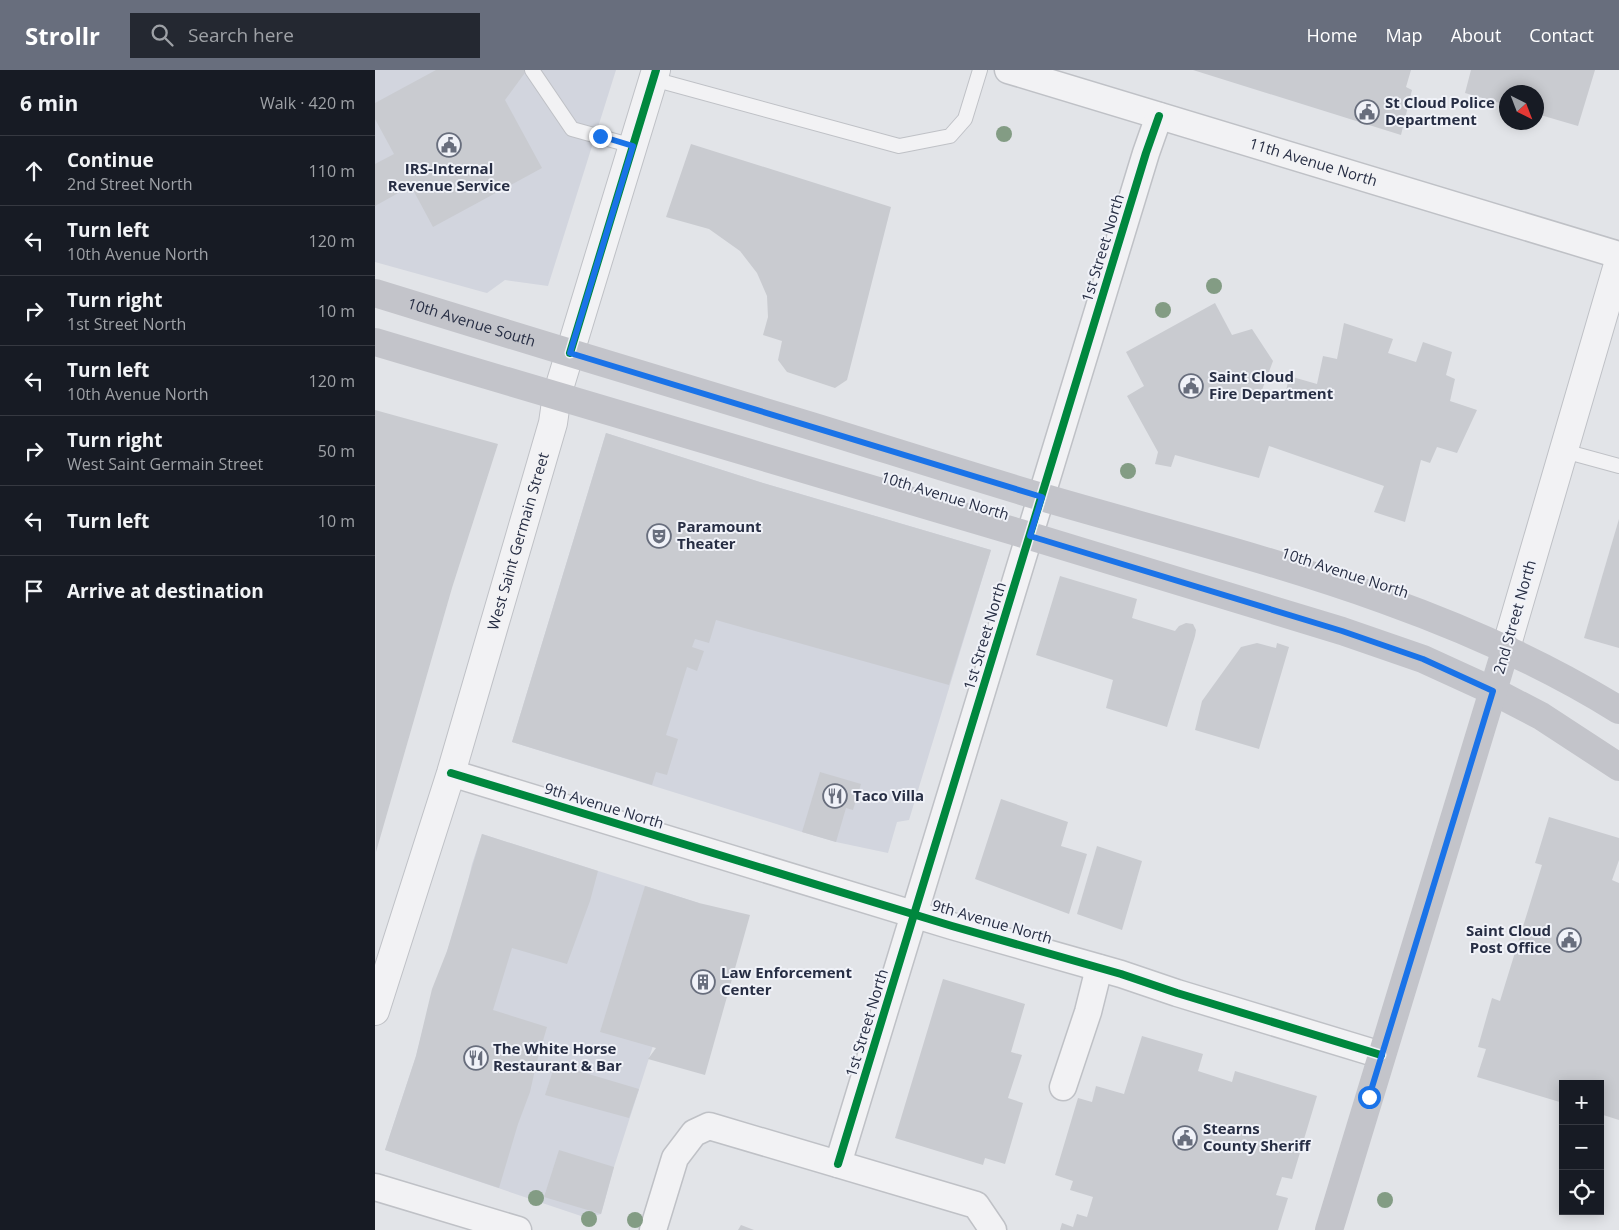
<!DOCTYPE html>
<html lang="en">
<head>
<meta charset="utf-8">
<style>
	body { margin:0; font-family:"Open Sans",sans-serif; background:#242831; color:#f1f3f6 }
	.controls { position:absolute; right:15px; bottom:15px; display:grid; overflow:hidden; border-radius:0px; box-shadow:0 2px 12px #0003 }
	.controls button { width:45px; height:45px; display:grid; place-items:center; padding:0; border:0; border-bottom:1px solid #363941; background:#171b24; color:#f1f3f6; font:25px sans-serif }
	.compass { position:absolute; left:1124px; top:15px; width:45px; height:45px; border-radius:50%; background:#171b24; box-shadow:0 2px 12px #0003; rotate:138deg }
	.stop { position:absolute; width:15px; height:15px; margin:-11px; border:4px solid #1a73e8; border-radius:50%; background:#fff }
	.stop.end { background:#1a73e8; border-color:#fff; box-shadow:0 1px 5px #0008 }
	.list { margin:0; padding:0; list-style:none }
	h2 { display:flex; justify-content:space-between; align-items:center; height:65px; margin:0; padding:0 20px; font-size:21px }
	h2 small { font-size:16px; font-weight:400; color:#9ea1a6 }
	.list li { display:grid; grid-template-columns:32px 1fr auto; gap:15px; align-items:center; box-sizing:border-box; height:70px; padding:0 20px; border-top:1px solid #363941 }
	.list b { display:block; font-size:19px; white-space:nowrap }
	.list p { margin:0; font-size:16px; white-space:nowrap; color:#9ea1a6 }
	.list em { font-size:16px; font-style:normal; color:#9ea1a6 }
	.icon { flex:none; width:28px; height:28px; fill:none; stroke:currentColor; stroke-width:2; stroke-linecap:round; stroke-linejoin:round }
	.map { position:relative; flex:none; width:1244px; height:1160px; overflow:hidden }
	header { display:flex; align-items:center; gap:30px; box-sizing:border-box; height:70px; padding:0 25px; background:#686e7d; color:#fff }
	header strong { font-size:24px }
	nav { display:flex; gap:28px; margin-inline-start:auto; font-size:18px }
	.search { width:350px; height:45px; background:#242831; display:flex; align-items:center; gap:12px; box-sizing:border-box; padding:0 18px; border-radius:0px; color:#9ea1a6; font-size:19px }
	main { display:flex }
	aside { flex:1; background:#171b24 }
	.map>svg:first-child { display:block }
	.built { fill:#d2d5de }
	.building { fill:#c9cbd0 }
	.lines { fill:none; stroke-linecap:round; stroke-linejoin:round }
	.service-casing { stroke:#bfc1c6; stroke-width:16 }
	.minor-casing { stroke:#bfc1c6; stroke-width:29 }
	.tertiary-casing { stroke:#bfc1c6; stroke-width:30 }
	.service { stroke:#f2f2f4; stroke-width:14 }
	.minor { stroke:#f2f2f4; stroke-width:26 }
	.tertiary { stroke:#f2f2f4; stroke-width:28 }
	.secondary { stroke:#c3c4ca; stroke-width:28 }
	.cycleway-casing { stroke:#f0f2f8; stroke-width:11 }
	.cycleway { stroke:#00873e; stroke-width:8 }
	.tree { fill:#839c84 }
	.route { stroke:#1a73e8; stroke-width:6 }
	.labels { text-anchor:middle; stroke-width:4; stroke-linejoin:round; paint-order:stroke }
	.poi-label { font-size:15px; font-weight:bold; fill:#272e44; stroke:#f0f2f8; text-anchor:start }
	.street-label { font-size:15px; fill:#272e44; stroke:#f0f2f8 }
</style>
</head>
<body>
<header>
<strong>Strollr</strong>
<div class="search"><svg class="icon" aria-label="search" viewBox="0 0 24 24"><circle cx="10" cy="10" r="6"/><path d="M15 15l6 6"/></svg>Search here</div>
<nav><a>Home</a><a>Map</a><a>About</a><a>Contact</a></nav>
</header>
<main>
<aside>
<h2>6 min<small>Walk · 420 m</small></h2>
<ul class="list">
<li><svg class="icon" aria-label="ahead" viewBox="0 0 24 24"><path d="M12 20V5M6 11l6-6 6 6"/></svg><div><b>Continue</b><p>2nd Street North</p></div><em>110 m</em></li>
<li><svg class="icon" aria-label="left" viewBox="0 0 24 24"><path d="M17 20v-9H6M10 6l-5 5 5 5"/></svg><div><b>Turn left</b><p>10th Avenue North</p></div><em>120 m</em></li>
<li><svg class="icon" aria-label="right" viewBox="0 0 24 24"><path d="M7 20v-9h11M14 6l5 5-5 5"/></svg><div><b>Turn right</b><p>1st Street North</p></div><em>10 m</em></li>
<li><svg class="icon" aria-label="left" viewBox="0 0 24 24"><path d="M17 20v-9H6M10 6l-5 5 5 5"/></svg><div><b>Turn left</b><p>10th Avenue North</p></div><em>120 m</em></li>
<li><svg class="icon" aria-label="right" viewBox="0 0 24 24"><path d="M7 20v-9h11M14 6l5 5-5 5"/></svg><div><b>Turn right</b><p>West Saint Germain Street</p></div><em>50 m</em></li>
<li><svg class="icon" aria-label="left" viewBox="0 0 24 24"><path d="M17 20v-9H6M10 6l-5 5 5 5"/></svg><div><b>Turn left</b></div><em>10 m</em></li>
<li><svg class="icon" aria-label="arrive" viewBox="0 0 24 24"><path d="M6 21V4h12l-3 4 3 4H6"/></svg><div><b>Arrive at destination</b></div></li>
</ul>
</aside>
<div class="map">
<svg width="1244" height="1160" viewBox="0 0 1244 1160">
	<rect width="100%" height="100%" fill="#e2e4e8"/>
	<g class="built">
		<path d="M0,0H241L173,216L130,210L112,223L108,222L0,192Z"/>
		<path d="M231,363L388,413L616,480L534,750L522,752L513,783L461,772L427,762L137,672Z"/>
		<path d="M107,764L324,833L239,1097L226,1144L212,1148L10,1080L41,986L49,955L89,828L97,794Z"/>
	</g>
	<g class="building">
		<path d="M61,0H152L130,30L167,98L58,157L36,116L0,136V94L19,84L0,49V33Z"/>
		<path d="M818,0H1036L1031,17L1037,20L1026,65Z"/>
		<path d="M1096,0H1220L1203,56L1162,44V22H1132V35L1090,23Z"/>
		<path d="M316,74L516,137L472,310L460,318L412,302L403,290L407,271L388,265L393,247L392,226L382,203L365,181L334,159L291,147Z"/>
		<path d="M840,233L857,265L877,259L898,291L887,320L910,327L914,306L942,314L948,286L962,289L969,253L1018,269L1013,283L1041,292L1048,272L1077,282L1071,305L1080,309L1075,331L1102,340L1082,383L1062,377L1055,393L1046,390L1030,452L999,442L1009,416L894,376L884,408L800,385L796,397L780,394L783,382L752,326L769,316L751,282Z"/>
		<path d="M0,340L123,374L77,518L1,782Z"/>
		<path d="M231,363L388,413L616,480L574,615L341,550L334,573L320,569L317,577L329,581L322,601L312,597L291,665L303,669L292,705L281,702L277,715L137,672Z"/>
		<path d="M1244,449V578L1209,568Z"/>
		<path d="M685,506L762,529L757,548L800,561L804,556L811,553L818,554L821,560L820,566L792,657L731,638L738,610L661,585Z"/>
		<path d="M882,573L901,578L902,573L914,577L884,679L820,660L827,631L866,577Z"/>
		<path d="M445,702L486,714L478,740L471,738L461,772L427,762Z"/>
		<path d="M626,729L693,752L686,776L712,784L694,844L600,809Z"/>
		<path d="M1174,747L1244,768V790L1237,810L1244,813V1050L1225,1044V1014H1188V1033L1102,1007L1111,979L1103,977L1117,928L1125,931L1167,795L1160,793Z"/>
		<path d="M107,764L223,801L215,831L192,894L137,878L118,940L172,957L162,991L155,1022L143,1054L124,1118L10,1080L41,986L57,919L72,881Z"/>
		<path d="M722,776L767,791L747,860L702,844Z"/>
		<path d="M270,816L324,833L375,845L330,1005L273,989L281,978L225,962Z"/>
		<path d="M568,909L650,934L636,982L647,985L633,1028L648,1033L630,1094L610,1088L608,1095L520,1068Z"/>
		<path d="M767,966L828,984L823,1001L857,1012L860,1001L942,1026L917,1109L907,1107L901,1125L913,1128L903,1160H685L687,1153L698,1157L702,1144L712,1147L718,1127L695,1120L698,1111L680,1105L703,1028L717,1032L721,1016L749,1024Z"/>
		<path d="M180,994L264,1019L254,1048L170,1025Z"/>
		<path d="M184,1080L239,1097L226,1144L169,1127Z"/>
		<path d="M366,1155L379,1160H363Z"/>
	</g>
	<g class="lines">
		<g class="service-casing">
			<g id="service">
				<path d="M157,0L197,59L258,76"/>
				<path d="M278,9L524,76L575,66L590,49L605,0"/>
				<path d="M1189,381L1244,396"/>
			</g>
		</g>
		<g class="minor-casing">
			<g id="minor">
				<path id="s1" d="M633,0L1244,185"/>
				<path d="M76,703L577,856L746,904L802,923L1006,985"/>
				<path d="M688,1017L713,942L724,898"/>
				<path d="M463,1094L771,83L784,46"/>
				<path d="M0,1117L143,1160"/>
				<path d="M278,1160L300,1088L319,1063L334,1056L601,1135L618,1160"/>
			</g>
		</g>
		<g class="tertiary-casing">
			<g id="tertiary">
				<path d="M1131,578L1244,191"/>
				<path id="s2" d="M0,941L76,703L178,353L182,325L281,0"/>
			</g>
		</g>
		<use href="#service" class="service"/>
		<use href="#minor" class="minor"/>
		<use href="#tertiary" class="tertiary"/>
		<g class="secondary">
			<path id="s3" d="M0,223C145,268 291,312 436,356C514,380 592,405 670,428C866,485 1069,531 1244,640"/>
			<path d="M0,272L655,466L967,561L1048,589L1118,621L1166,646L1244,697"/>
			<path d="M954,1160L1131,578"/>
		</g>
		<g class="cycleway-casing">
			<g id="cycleway">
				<path d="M195,283L281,0"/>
				<path d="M76,703L577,856L746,904L802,923L1006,985"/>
				<path d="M463,1094L771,83L784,46"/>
			</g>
		</g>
		<use href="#cycleway" class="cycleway"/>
	</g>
	<g class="tree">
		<circle cx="629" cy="64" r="8"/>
		<circle cx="839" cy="216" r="8"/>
		<circle cx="788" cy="240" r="8"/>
		<circle cx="753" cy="401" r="8"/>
		<circle cx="161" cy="1128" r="8"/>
		<circle cx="1010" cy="1130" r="8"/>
		<circle cx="214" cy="1149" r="8"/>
		<circle cx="260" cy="1150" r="8"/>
	</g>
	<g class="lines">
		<path class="route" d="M225,66L258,76L195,283L667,427L655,466L967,561L1048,589L1118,621L994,1027"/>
	</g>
	<defs>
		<g id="civic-ring" transform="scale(1.25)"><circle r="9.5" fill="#f0f2f8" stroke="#686e7d" stroke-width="1.5"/><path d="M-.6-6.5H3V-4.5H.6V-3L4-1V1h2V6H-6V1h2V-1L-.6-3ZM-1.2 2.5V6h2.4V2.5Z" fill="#686e7d"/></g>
		<g id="theatre-ring" transform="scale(1.25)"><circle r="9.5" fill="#f0f2f8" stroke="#686e7d" stroke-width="1.5"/><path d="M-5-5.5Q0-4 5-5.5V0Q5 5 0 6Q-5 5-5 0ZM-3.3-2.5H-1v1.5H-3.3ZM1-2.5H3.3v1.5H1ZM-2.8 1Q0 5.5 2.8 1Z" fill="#686e7d"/></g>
		<g id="restaurant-ring" transform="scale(1.25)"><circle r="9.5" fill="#f0f2f8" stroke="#686e7d" stroke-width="1.5"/><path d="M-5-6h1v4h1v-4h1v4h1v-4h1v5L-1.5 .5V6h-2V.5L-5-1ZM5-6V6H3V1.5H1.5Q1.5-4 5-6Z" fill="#686e7d"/></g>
		<g id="building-ring" transform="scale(1.25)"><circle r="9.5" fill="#f0f2f8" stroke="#686e7d" stroke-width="1.5"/><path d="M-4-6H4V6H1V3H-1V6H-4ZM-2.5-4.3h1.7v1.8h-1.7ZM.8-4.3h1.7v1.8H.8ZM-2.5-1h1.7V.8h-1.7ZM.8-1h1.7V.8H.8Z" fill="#686e7d"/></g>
	</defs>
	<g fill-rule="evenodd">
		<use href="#civic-ring" x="992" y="42"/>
		<use href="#civic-ring" x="74" y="75"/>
		<use href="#civic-ring" x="816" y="316"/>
		<use href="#theatre-ring" x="284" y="466"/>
		<use href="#restaurant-ring" x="460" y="726"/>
		<use href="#civic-ring" x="1194" y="870"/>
		<use href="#building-ring" x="328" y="912"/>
		<use href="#restaurant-ring" x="101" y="988"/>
		<use href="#civic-ring" x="810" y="1068"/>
	</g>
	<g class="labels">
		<g class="poi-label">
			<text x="1010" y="38">St Cloud Police<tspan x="1010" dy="17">Department</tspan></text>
			<text x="74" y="104" text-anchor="middle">IRS-Internal<tspan x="74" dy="17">Revenue Service</tspan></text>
			<text x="834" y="312">Saint Cloud<tspan x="834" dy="17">Fire Department</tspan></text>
			<text x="302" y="462">Paramount<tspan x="302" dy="17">Theater</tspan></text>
			<text x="478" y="731">Taco Villa</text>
			<text x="1176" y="866" text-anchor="end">Saint Cloud<tspan x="1176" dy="17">Post Office</tspan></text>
			<text x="346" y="908">Law Enforcement<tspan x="346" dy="17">Center</tspan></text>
			<text x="118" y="984">The White Horse<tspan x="118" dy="17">Restaurant &amp; Bar</tspan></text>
			<text x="828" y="1064">Stearns<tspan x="828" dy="17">County Sheriff</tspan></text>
		</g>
		<g class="street-label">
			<text dy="5" stroke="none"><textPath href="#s1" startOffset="319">11th Avenue North</textPath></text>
			<text transform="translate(728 178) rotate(-73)" y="5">1st Street North</text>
			<text dy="5" stroke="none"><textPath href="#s3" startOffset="101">10th Avenue South</textPath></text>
			<text transform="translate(570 426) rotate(17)" y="5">10th Avenue North</text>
			<text dy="5" stroke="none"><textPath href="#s2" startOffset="491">West Saint Germain Street</textPath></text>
			<text transform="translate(970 503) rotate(18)" y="5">10th Avenue North</text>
			<text transform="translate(1140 547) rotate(-74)" y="5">2nd Street North</text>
			<text transform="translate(610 566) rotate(-73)" y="5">1st Street North</text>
			<text transform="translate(229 736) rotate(17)" y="5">9th Avenue North</text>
			<text transform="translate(617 852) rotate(16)" y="5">9th Avenue North</text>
			<text transform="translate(492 953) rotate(-73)" y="5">1st Street North</text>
		</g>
	</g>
</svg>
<div class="controls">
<button>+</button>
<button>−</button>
<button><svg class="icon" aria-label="locate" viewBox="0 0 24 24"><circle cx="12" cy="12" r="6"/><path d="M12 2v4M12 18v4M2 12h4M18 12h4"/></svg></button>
</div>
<svg class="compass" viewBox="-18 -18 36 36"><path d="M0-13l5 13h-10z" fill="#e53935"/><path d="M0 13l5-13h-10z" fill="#9ea1a6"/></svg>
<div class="stop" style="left:994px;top:1027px"></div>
<div class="stop end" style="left:225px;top:66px"></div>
</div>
</main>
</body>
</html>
